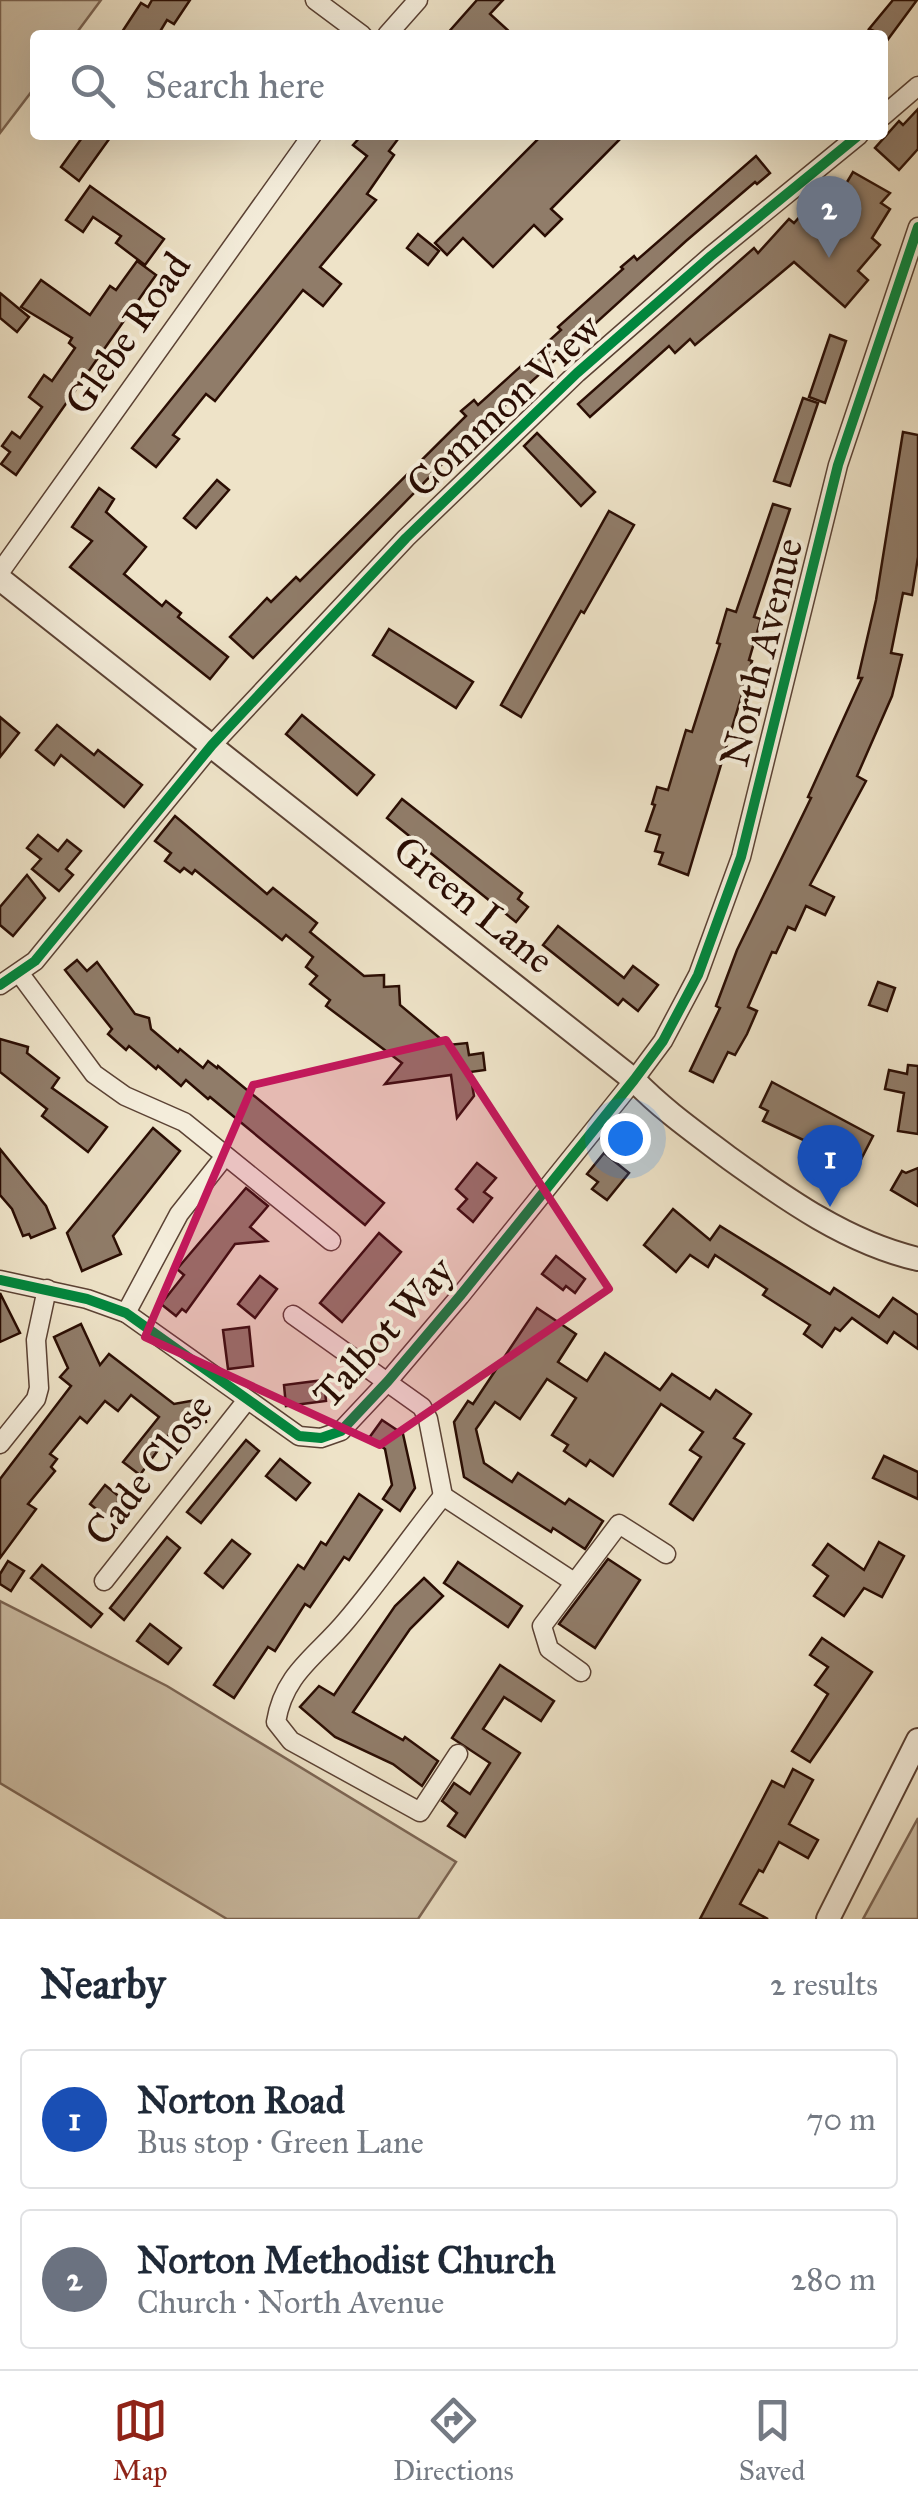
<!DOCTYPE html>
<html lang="en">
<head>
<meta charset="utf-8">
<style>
	body { margin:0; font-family:"IM FELL Great Primer",serif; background:#f2f2f3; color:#1f2937 }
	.you { position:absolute; left:625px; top:1138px; width:35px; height:35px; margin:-25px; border:8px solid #fff; border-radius:50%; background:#1a73e8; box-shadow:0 0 0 15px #1a73e833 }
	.badge { display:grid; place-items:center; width:65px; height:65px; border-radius:50%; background:#8f2418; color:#fff; font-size:32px; font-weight:700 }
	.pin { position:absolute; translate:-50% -82px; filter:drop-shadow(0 2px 5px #0008) }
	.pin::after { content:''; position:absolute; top:52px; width:35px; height:30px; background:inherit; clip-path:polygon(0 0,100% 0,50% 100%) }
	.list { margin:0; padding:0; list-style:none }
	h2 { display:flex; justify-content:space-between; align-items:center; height:130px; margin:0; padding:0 40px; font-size:42px }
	h2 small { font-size:32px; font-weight:400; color:#747a83 }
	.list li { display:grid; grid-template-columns:65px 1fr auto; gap:30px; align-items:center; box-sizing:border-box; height:140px; margin:0 20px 20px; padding:0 20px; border:2px solid #e0e1e3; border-radius:10px }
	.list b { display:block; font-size:38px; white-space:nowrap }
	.list p { margin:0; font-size:32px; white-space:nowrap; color:#747a83 }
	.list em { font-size:32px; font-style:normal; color:#747a83 }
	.icon { flex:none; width:55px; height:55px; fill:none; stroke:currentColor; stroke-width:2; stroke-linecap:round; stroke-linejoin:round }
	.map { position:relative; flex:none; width:918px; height:1919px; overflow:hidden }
	.search { position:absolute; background:#fff; box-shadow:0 10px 40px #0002; left:30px; right:30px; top:30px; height:110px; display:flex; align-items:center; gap:25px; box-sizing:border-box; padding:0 35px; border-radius:10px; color:#747a83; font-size:38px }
	.sheet { height:450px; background:#fff }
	nav { display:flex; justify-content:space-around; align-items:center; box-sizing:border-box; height:140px; border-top:2px solid #e0e1e3; background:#fff; font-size:28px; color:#747a83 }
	nav a { display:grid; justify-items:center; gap:5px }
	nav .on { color:#8f2418 }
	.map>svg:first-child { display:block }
	.green { fill:#cdbfa7; stroke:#7c6655; stroke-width:2.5 }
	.building { fill:#907c69; stroke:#2a0d03; stroke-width:2.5 }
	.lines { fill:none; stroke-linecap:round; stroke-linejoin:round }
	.minor-casing { stroke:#5b4234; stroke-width:21 }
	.tertiary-casing { stroke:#5b4234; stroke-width:26 }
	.minor { stroke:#f4eddb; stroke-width:18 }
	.tertiary { stroke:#f4eddb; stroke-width:22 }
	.cycleway-casing { stroke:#f4eddb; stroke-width:16 }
	.cycleway { stroke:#00873e; stroke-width:10 }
	.marked { fill:#c2185b; fill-opacity:0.2; stroke:#c2185b; stroke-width:8; stroke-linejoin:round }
	.labels { text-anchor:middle; stroke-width:8; stroke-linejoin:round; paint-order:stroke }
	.street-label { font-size:40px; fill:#2a0d03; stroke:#f4eddb }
</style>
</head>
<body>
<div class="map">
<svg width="918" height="1919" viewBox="0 0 918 1919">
	<rect width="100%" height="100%" fill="#eee3c8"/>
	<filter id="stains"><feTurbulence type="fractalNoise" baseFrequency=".002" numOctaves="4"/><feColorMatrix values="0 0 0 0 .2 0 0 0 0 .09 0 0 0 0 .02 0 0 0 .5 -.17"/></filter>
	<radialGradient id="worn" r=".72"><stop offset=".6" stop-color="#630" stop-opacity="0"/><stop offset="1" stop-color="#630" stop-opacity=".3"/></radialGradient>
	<g class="green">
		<path d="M0,0H101L75,35H35V87L0,133Z"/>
		<path d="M0,1601L167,1686L456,1862L418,1919H227L0,1783Z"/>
		<path d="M918,1818V1919H863Z"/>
	</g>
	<g class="building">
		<path d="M152,0H190L174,24L167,20L158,35H120L141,3L148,7Z"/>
		<path d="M477,0H503L490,14L513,35H446Z"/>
		<path d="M893,0H917L886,42L883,35L869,29Z"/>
		<path d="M918,109V149L899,170L875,148L899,121L903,125Z"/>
		<path d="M84,135H112L79,181L61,167Z"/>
		<path d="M362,135H401L389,151L394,155L367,194L376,200L320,267L341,284L323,306L303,290L215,401L206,394L173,435L179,439L156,467L132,448L367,156L353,145Z"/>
		<path d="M542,135H624L551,209L562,219L545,236L534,225L493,267L463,238L447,255L435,243Z"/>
		<path d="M756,156L770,173L757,184L755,182L686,241L455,451L253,658L230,637L267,598L271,602L296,577L300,581L466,416L461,411L474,400L478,405L561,330L558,327L623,269L621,267L634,256L637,260Z"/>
		<path d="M853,172L890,193L881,203L890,209L872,238L880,245L858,271L868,280L845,307L794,262L695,345L690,339L675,353L669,346L590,417L578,404L754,248L758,253L789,219L794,223L821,193L834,204Z"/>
		<path d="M90,186L164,239L145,265L116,243L121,236L93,217L83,232L66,220Z"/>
		<path d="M418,234L439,251L428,265L407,248Z"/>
		<path d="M137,261L156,275L16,475L1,464L10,452L2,446L12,432L20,438L42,407L29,397L44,375L52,381L75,348L69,343L72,338L21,307L41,280L90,315L110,286L116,290Z"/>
		<path d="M0,293L29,317L17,332L0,318Z"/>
		<path d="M830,335L846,341L825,403L809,397Z"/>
		<path d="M803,398L818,403L790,486L774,481Z"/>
		<path d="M903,432L918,435V557L912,595L903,593L891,653L902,655L892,696L857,776L866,781L810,885L834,897L825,915L806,906L795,930L788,927L776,953L772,952L748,1007L757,1011L747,1034L735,1055L728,1052L713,1082L690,1071L720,1008L716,1006L737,950L811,798L808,797L862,678H858L876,600Z"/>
		<path d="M537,433L595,492L581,506L524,446Z"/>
		<path d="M217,480L229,490L196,528L184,518Z"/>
		<path d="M99,488L114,499L106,512L146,547L124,574L162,606L166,601L181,613L178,617L228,657L210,679L70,567L92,541L72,527Z"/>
		<path d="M773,504L790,509L754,617L761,619L749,660L752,661L688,875L659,864L663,853L655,851L660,835L646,831L655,805L652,804L657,787L668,790L686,730L692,732L720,644L717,643L727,609L736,612Z"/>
		<path d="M609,511L634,525L584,613L581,611L521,717L501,705Z"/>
		<path d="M389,629L473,682L456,708L373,655Z"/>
		<path d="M302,715L374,775L357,795L286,734Z"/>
		<path d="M0,717L19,733L0,757Z"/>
		<path d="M57,725L94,755L98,750L142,785L124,807L61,755L54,765L36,750Z"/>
		<path d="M402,799L522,893L518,899L528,907L516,922L387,818Z"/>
		<path d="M175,816L267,894L273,888L317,923L310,932L364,976L384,975V987L399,986L400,1005L448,1045L467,1043L469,1055L483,1053L485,1070L470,1072L474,1096L457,1118L451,1075L385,1084L402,1063L326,1006L330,1000L310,984L317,976L306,967L313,957L286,935L282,940L195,870L192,874L184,868L180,872L165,861L171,853L155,841Z"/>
		<path d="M38,835L58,851L67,840L81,851L66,869L73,875L59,891L32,869L41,859L27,848Z"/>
		<path d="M27,875L45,898L13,936L0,925V907Z"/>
		<path d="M558,926L624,978L633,966L658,985L638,1011L623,999L618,1005L543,945Z"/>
		<path d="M77,960L87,971L97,962L135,1014L149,1018L151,1029L178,1052L180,1049L203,1068L208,1061L217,1068L218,1066L384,1203L365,1225L210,1097L208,1099L186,1080L181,1086L158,1066L156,1069L129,1046L126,1050L108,1034L112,1029L65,970Z"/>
		<path d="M878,982L895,988L887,1011L869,1005Z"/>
		<path d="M0,1039L28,1047L27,1053L59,1078L52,1088L107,1127L88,1152L42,1116L47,1109L0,1072Z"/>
		<path d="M908,1065L918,1066V1134L898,1131L904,1093L885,1089L889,1070L907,1074Z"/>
		<path d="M772,1082L873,1136L855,1171L826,1157L829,1152L763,1121L768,1111L760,1107Z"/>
		<path d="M153,1128L180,1151L113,1236L121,1254L82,1271L67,1233Z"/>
		<path d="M0,1149L46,1206L55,1228L31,1238L29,1234L23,1236L12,1209L0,1195Z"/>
		<path d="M604,1153L629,1173L607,1200L592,1189L598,1182L587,1174Z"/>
		<path d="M477,1163L496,1178L484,1192L492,1198L473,1222L458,1209L467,1199L456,1189Z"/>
		<path d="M918,1168V1206L891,1190L902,1171L906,1173Z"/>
		<path d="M246,1188L268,1206L250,1227L267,1241L235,1244L186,1312L182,1309L176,1316L161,1304L184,1275L177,1269Z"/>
		<path d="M673,1209L710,1240L720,1226L830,1294L834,1288L879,1317L893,1298L918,1315V1349L894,1332L887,1343L852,1318L840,1331L835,1328L822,1347L804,1334L810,1325L763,1295L767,1289L715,1255L708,1267L690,1255L676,1272L644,1245Z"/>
		<path d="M379,1233L401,1252L342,1322L320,1303Z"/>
		<path d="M556,1256L585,1279L575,1293L566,1286L563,1290L542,1274Z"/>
		<path d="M260,1276L277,1289L255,1318L238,1304Z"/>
		<path d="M0,1293L20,1333L0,1342Z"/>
		<path d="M537,1308L576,1334L558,1362L587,1381L605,1353L660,1390L672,1374L710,1399L716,1390L751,1414L734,1438L744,1444L693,1520L670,1504L701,1457L690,1450L703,1432L661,1404L613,1476L590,1460L586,1466L564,1451L568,1445L552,1435L576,1398L547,1379L520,1419L495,1402L476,1429L484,1463L512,1482L518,1473L565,1504L569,1499L603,1521L585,1549L553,1528L551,1532L464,1477L454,1422L468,1401L473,1404Z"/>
		<path d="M81,1324L100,1365L109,1354L174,1404L202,1399L206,1422L174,1428L140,1475L123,1462L159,1417L131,1395L118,1411L105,1401L87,1423L80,1417L50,1454L57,1459L51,1467L55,1471L28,1504L36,1509L0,1558V1479L71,1386L60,1377L68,1368L54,1337Z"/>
		<path d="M249,1327L253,1366L228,1369L223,1330Z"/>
		<path d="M324,1380L326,1401L286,1406L284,1385Z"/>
		<path d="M382,1420L403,1434L415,1488L400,1511L383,1499L392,1485L385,1449L369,1438Z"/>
		<path d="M246,1440L259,1451L201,1523L187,1512Z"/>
		<path d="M884,1456L918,1472V1499L873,1478Z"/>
		<path d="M280,1459L310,1483L296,1500L266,1476Z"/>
		<path d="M105,1485L121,1498L106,1517L90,1504Z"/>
		<path d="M359,1494L382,1510L349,1560L344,1557L310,1607L305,1604L275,1651L268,1647L234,1698L214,1685L298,1565L304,1569L321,1542L326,1545Z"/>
		<path d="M167,1537L180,1548L124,1620L110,1608Z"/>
		<path d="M232,1540L250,1554L223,1588L205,1573Z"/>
		<path d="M879,1542L904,1556L882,1597L864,1588L844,1616L814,1596L828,1576L813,1565L828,1544L864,1570Z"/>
		<path d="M608,1559L640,1580L595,1648L559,1624Z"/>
		<path d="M8,1561L24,1571L11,1591L0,1584V1574Z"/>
		<path d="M458,1562L522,1606L508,1627L444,1583Z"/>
		<path d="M42,1565L102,1614L91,1627L31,1578Z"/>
		<path d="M424,1578L443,1596L410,1629L353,1712L403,1740L405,1737L438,1761L422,1786L393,1764L335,1737L300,1707L319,1686L334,1695L395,1606Z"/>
		<path d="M150,1624L181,1648L168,1664L137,1641Z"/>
		<path d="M822,1638L872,1672L810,1762L792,1751L828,1694L815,1685L828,1667L810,1655Z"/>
		<path d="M500,1665L554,1701L541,1721L504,1697L483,1729L520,1753L465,1837L448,1826L457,1813L442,1801L454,1783L470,1794L490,1763L452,1738Z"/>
		<path d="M793,1769L813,1780L789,1824L818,1840L808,1858L779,1842L763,1872L759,1870L740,1904L768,1919H700L772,1781L784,1787Z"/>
	</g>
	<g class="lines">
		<g class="minor-casing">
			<g id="minor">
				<path d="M315,0L362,35"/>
				<path d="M387,35L418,0"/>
				<path d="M883,116L918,86"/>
				<path d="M0,572L312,135"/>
				<path d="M20,974L94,1074L125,1096L184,1122L331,1241"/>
				<path d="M0,985L35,961L212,745L406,538L577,373L711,256L859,135"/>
				<path d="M0,1280L87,1299L126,1313L299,1436L321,1438L341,1431L388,1381L460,1296L634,1080L663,1041L698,975L741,857L838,465L918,227"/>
				<path d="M126,1313L179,1214L225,1156"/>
				<path d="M293,1315L422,1407L428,1419L443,1496"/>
				<path d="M0,1444L36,1399L39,1388L36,1340L47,1289"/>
				<path d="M104,1581L247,1400"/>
				<path d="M581,1672L549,1649L542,1626L619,1524L666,1554"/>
				<path d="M458,1754L420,1812L291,1741L276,1722C284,1673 317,1656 346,1621C380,1581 410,1537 443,1496L574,1582"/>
			</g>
		</g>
		<g class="tertiary-casing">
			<g id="tertiary">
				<path d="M0,579L634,1080C663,1110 696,1133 729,1158C786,1199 848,1243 918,1259"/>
				<path d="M828,1919L918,1740"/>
			</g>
		</g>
		<use href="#minor" class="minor"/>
		<use href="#tertiary" class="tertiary"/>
		<g class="cycleway-casing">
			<g id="cycleway">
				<path d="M0,985L35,961L212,745L406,538L577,373L711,256L859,135"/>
				<path d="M0,1280L87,1299L126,1313L299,1436L321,1438L341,1431L388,1381L460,1296L634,1080L663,1041L698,975L741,857L838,465L918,227"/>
			</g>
		</g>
		<use href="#cycleway" class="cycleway"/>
	</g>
	<path class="marked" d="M446,1040L609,1289L380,1445L145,1337L253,1085Z"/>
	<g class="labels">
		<g class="street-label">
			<text transform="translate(127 333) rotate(-55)" y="14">Glebe Road</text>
			<text transform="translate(503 405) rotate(-43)" y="14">Common View</text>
			<text transform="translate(761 652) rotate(-76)" y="14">North Avenue</text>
			<text transform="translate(474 904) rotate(39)" y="14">Green Lane</text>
			<text transform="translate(383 1332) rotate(-48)" y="14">Talbot Way</text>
			<text transform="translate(148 1469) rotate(-52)" y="14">Cade Close</text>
		</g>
	</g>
	<rect width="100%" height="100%" filter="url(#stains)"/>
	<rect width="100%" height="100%" fill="url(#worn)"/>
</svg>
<div class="you"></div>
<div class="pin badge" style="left:830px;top:1207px;background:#1a4fb4">1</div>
<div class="pin badge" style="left:829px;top:258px;background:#6b7280">2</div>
<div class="search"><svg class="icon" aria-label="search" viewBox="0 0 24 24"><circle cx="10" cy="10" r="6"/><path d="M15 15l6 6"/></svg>Search here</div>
</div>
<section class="sheet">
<h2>Nearby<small>2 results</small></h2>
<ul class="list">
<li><span class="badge" style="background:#1a4fb4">1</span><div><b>Norton Road</b><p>Bus stop · Green Lane</p></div><em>70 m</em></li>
<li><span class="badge" style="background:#6b7280">2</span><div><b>Norton Methodist Church</b><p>Church · North Avenue</p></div><em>280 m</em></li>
</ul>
</section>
<nav>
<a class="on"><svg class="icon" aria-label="map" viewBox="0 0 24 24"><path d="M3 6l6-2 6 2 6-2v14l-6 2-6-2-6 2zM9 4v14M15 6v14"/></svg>Map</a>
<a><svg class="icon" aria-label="directions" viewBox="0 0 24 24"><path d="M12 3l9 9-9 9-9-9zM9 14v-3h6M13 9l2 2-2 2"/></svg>Directions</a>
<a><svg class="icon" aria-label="saved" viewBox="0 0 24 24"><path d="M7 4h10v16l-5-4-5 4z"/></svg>Saved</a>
</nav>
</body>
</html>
